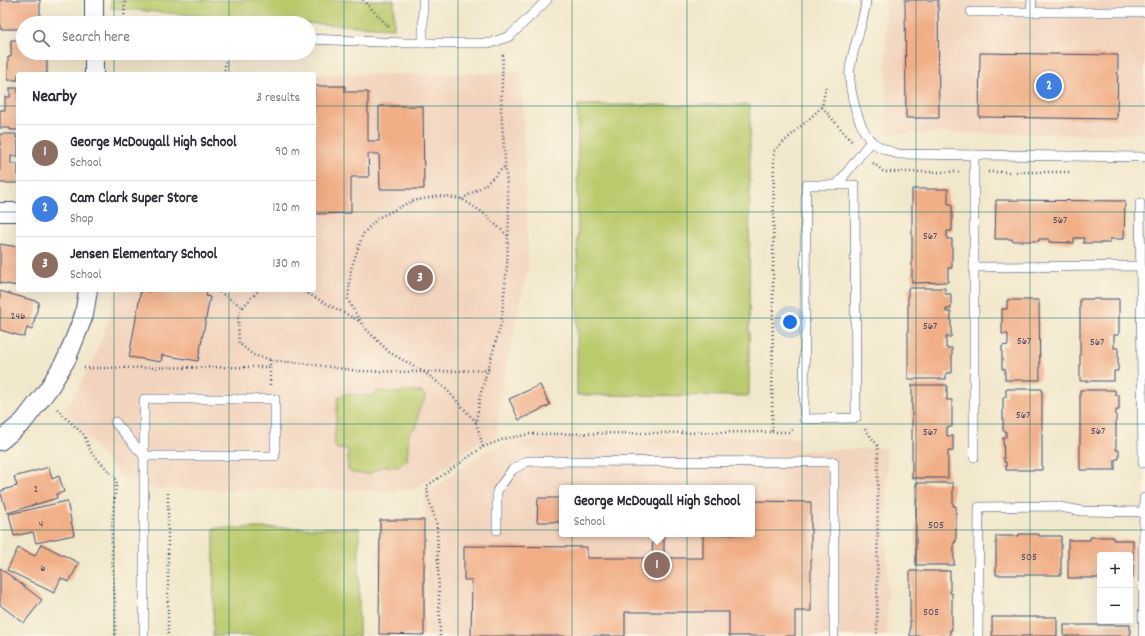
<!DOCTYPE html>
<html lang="en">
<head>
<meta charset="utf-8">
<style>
	body { margin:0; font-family:Dekko,sans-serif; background:#f7f7f7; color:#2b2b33 }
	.controls { position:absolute; right:12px; bottom:12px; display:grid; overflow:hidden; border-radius:4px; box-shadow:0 4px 16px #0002 }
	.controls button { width:36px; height:36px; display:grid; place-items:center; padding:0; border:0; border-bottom:1px solid #e1e1e2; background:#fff; color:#2b2b33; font:20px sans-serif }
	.you { position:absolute; left:790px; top:322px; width:14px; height:14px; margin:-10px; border:3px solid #fff; border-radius:50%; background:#1a73e8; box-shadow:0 0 0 6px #1a73e833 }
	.badge { display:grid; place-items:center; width:26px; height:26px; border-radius:50%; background:#0f766e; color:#fff; font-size:13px; font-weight:700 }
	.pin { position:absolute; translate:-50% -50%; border:2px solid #fff; box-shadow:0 1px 4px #0006 }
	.popup { position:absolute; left:559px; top:485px; width:196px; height:52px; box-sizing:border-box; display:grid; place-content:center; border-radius:4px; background:#fff; filter:drop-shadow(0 1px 3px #0005); font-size:13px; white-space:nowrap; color:#7c7c81 }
	.popup b { font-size:15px; color:#2b2b33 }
	.popup::after { content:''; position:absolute; left:50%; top:100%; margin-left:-8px; border:8px solid transparent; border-top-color:#fff }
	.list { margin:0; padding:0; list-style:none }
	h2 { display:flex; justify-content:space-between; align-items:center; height:52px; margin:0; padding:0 16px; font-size:17px }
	h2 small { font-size:13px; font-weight:400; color:#7c7c81 }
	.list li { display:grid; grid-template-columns:26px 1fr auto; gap:12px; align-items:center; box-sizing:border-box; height:56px; padding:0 16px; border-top:1px solid #e1e1e2 }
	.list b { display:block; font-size:15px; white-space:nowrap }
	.list p { margin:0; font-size:13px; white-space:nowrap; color:#7c7c81 }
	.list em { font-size:13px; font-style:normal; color:#7c7c81 }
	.icon { flex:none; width:22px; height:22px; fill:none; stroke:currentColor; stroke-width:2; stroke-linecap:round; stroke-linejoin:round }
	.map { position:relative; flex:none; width:1145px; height:636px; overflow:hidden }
	.search { position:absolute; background:#fff; box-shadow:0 4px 16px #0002; left:16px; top:16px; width:300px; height:44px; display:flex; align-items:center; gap:10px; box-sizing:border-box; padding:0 14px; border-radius:22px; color:#7c7c81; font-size:15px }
	.panel { position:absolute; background:#fff; box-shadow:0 4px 16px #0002; left:16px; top:72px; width:300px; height:220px; border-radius:4px }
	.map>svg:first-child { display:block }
	.built { fill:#f2d4be; fill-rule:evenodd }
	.green { fill:#bbca6d; stroke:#6b7c66 }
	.building { fill:#f1ae87 }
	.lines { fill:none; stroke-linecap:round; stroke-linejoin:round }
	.service-casing { stroke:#3b4b6e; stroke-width:10 }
	.minor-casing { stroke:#3b4b6e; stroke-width:20 }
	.path { stroke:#3b4b6e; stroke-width:2.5; stroke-dasharray:1 3; stroke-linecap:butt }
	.service { stroke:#fff; stroke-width:9 }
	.minor { stroke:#fff; stroke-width:18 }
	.grid { fill:none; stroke:#0f766e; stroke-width:1; stroke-opacity:0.55 }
	.labels { text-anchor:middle; stroke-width:3; stroke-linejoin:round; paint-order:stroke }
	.number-label { font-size:11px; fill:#504f68 }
</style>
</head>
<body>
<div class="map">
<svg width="1145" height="636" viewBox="0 0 1145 636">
	<rect width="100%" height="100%" fill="#fcf5e5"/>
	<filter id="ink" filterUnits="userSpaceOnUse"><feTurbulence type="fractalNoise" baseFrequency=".025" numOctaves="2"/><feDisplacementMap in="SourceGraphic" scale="8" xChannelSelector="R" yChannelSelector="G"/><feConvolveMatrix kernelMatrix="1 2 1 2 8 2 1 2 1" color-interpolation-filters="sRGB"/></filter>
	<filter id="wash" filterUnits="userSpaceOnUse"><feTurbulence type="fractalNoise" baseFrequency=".012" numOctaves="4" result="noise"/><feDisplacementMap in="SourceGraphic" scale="16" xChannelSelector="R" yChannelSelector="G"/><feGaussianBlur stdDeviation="0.9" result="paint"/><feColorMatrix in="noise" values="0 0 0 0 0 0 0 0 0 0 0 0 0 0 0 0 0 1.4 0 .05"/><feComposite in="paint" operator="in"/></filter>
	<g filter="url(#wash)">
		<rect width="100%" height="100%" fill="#f1e7cb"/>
		<g class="built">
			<path d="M885,0H1145V134L887,133Z"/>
			<path d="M522,73L528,267L502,386L496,437L476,444L414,490L157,489L140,485L120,476L63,409L73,397L93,362L111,313L114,290H314V75Z"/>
			<path d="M561,437L798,438L799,451L887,448V636H427L425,494L485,451L519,441ZM562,488H752V534H562Z"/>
		</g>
		<g class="green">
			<path d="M111,0H394V28L247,20L111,8Z"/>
			<path d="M578,105H750L749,396L577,395Z"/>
			<path d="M405,390L421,392L425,395L424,402L419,410L417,426L409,433L407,460L398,467L383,466L369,474L353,473L348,470V449H337L334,445L338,397L346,394L369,396L380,391L400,393Z"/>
			<path d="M214,528H359V636H213Z"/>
		</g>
		<g id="blocks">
			<g class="building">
				<path d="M0,0H40V23H23V29H0Z"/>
				<path d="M905,0H938L939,118H906Z"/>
				<path d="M11,40H23V53H44V57H47V74H18V80H8V57H11Z"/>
				<path d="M980,53L1118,55L1117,119L979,117Z"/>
				<path d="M314,86H345V92H368V141H379V106H423L424,189H380L379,154H368L369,177H351V213L314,214Z"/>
				<path d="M10,88H18V130H10V128H0V110H5V97H10Z"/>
				<path d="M0,134H16V138H18V156H11V164H18V183H0Z"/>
				<path d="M912,189H948V204H952V231H947V239H952V268H948V282L912,283Z"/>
				<path d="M996,200L1125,201L1124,239H1110V243H1083L1084,238H1074V243L1049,242V239H1039V241H1012V239H995Z"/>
				<path d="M0,244L18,247V286L0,283Z"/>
				<path d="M908,288H945V294H951V309H946V312H951V337H946V348H952V373H946V379H908Z"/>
				<path d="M141,290L149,292V290H207L206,296L210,297L198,361L162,355L161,362L129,357Z"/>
				<path d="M0,291L39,302L32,330L27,328L24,337L0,330Z"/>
				<path d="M1080,299H1119V335H1114V348H1118V371H1114V381H1080Z"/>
				<path d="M1007,300H1039L1040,380H1005V369H1002V346L1008,345V334H1002V309H1007Z"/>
				<path d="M540,385L550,405L519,420L509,399Z"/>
				<path d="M912,385H947V400H952V427H947V436H953V451H948V478H912Z"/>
				<path d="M1006,389H1042V470H1006V462H1004L1003,437H1006V431H1003V397H1006Z"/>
				<path d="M1080,390H1115V395H1119V410H1116V450H1119V459H1115V470H1080Z"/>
				<path d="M49,467L52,479L59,476L64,492L56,494L57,498L7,513L0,491L17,486L14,477Z"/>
				<path d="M916,483H953V506H956V542H954V565H916Z"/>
				<path d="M538,498H562V522H537Z"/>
				<path d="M67,501L74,535L36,543L33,532L14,536L9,514Z"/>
				<path d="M752,501L811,502V611H795V636H729V612H625V636H471L472,580H464V546L587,547V558H652L653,534H664V558H703V534H752Z"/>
				<path d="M380,520H424V635L379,634Z"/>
				<path d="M1019,534H1039V536H1061V575H996V536H1019Z"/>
				<path d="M1090,537H1113V540H1133V578H1130V555H1100V578H1068V540H1090Z"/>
				<path d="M41,544L79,563L69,582L61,578L54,593L7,570L18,548L35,556Z"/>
				<path d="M0,568L42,600L24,623L0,605Z"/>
				<path d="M910,571H950V593H952V630H950V636H910Z"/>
				<rect x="992" y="617" width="65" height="19"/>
				<rect x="1064" y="625" width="66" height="11"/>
			</g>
		</g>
	</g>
	<g filter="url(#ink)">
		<use href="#blocks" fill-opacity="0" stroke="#3b4b6e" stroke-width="1"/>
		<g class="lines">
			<g class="service-casing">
				<g id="service">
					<path d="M866,0C864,24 853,45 850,69C848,87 858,127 871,141C878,148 889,151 898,154L1145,157"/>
					<path d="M971,12H1145"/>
					<path d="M1031,12L1032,0"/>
					<path d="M309,39L405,43H491L510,36L547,0"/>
					<path d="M423,43V0"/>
					<path d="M974,155V457"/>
					<path d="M837,185H855L856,418L804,419L806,185H837L871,141"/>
					<path d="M1140,203L1143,463H1145"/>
					<path d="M974,267L1140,266"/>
					<path d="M115,422L144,456H275V399H144C144,478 144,557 144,636"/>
					<path d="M497,530V491L512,470L528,461L834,462V636"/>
					<path d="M978,636L979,507L1054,506L1082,511L1144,512"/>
					<path d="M1143,636L1144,498H1145"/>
				</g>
			</g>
			<g class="minor-casing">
				<g id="minor">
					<path d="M94,23V0"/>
					<path d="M94,74V53"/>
					<path d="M0,212H18"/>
					<path d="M0,441L23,422L49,388L67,358L84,315L88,290"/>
				</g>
			</g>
			<g class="path">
				<path d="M363,0L390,28"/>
				<path d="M124,23L125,0"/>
				<path d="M224,74L227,53"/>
				<path d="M822,107L852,142"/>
				<path d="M873,163L883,171L887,172H961"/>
				<path d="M988,172H1069"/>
				<path d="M462,199L485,185L504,167"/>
				<path d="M216,290L243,307L238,316L239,343L253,355L276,361L302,363L359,371L424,372L489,370"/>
				<path d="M301,290L361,322"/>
				<path d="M243,307L259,290"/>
				<path d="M270,360V385"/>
				<path d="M84,368L270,367"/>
				<path d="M57,409L84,435L91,452L117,480C113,507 111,530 112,556C113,583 117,610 115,636"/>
				<path d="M476,422L445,388L424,372L389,352L363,326L348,300L351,269L363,234L378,218L412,201L439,196L462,199L482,212L508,236"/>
				<path d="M865,429L878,446L877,636"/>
				<path d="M772,432H790L794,428"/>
				<path d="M483,447L504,439L530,434L772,432L774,151L822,107L826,85"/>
				<path d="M168,493V636"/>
				<path d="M440,636L437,525L428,497L427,486L483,447L476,422L480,396L501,324L507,266L509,212L501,110L503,54"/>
			</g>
			<use href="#service" class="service"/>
			<use href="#minor" class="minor"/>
		</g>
	</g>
	<path class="grid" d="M114,0V23M229,0V23M344,0V636M458,0V636M572,0V636M687,0V636M802,0V636M916,0V636M1030,0V636M114,53V74M229,53V74M0,106H18M314,106H1145M0,212H18M314,212H1145M114,290V636M229,290V636M0,318H1145M0,424H1145M0,530H1145"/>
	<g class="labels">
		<g class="number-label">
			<text x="1060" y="223">567</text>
			<text x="930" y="239">567</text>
			<text x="18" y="319">246</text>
			<text x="930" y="329">567</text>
			<text x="1024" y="344">567</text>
			<text x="1097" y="345">567</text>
			<text x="1023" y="418">567</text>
			<text x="1098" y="434">567</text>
			<text x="930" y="435">567</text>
			<text x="36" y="492">2</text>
			<text x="41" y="527">4</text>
			<text x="936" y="528">505</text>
			<text x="1029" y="560">505</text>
			<text x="43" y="571">6</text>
			<text x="931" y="615">505</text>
		</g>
	</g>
</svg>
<div class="controls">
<button>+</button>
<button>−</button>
</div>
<div class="you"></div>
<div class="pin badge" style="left:657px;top:565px;background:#8d6e63">1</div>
<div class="popup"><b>George McDougall High School</b>School</div>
<div class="pin badge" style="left:1049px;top:86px;background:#3f7fe0">2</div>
<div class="pin badge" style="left:420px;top:278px;background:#8d6e63">3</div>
<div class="search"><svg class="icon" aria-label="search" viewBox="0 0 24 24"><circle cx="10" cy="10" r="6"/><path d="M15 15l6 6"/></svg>Search here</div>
<section class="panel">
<h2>Nearby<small>3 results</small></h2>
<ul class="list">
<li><span class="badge" style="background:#8d6e63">1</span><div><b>George McDougall High School</b><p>School</p></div><em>90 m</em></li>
<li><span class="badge" style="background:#3f7fe0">2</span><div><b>Cam Clark Super Store</b><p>Shop</p></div><em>120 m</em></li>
<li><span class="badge" style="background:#8d6e63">3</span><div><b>Jensen Elementary School</b><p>School</p></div><em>130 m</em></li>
</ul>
</section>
</div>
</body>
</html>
